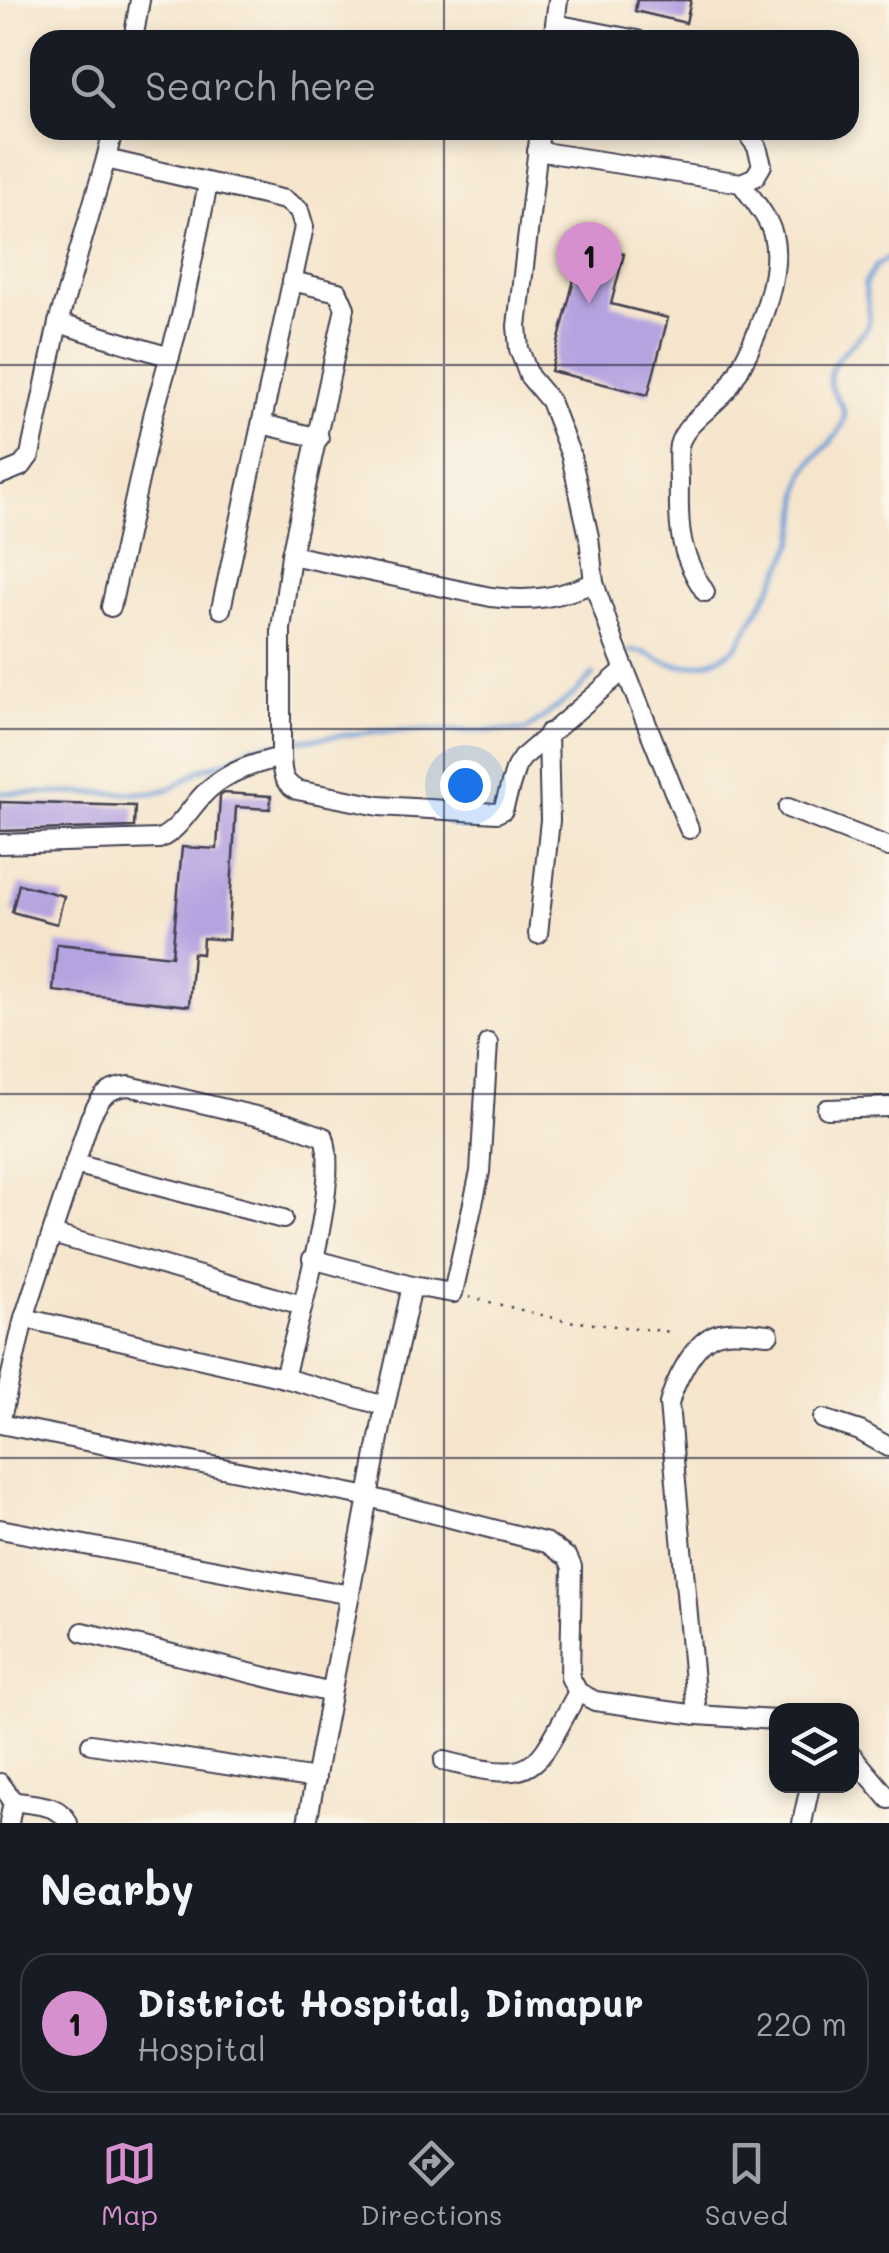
<!DOCTYPE html>
<html lang="en">
<head>
<meta charset="utf-8">
<style>
	body { margin:0; font-family:Mali,sans-serif; background:#20242c; color:#f1f3f6 }
	.controls { position:absolute; right:30px; bottom:30px; display:grid; overflow:hidden; border-radius:20px; box-shadow:0 5px 15px #0003 }
	.controls button { width:90px; height:90px; display:grid; place-items:center; padding:0; border:0; border-bottom:2px solid #363941; background:#171b24; color:#f1f3f6; font:50px sans-serif }
	.you { position:absolute; left:465px; top:785px; width:35px; height:35px; margin:-25px; border:8px solid #fff; border-radius:50%; background:#1a73e8; box-shadow:0 0 0 15px #1a73e833 }
	.badge { display:grid; place-items:center; width:65px; height:65px; border-radius:50%; background:#d690ce; color:#111; font-size:32px; font-weight:700 }
	.pin { position:absolute; translate:-50% -82px; filter:drop-shadow(0 2px 5px #0008) }
	.pin::after { content:''; position:absolute; top:52px; width:35px; height:30px; background:inherit; clip-path:polygon(0 0,100% 0,50% 100%) }
	.list { margin:0; padding:0; list-style:none }
	h2 { display:flex; justify-content:space-between; align-items:center; height:130px; margin:0; padding:0 40px; font-size:42px }
	h2 small { font-size:32px; font-weight:400; color:#9ea1a6 }
	.list li { display:grid; grid-template-columns:65px 1fr auto; gap:30px; align-items:center; box-sizing:border-box; height:140px; margin:0 20px 20px; padding:0 20px; border:2px solid #363941; border-radius:30px }
	.list b { display:block; font-size:38px; white-space:nowrap }
	.list p { margin:0; font-size:32px; white-space:nowrap; color:#9ea1a6 }
	.list em { font-size:32px; font-style:normal; color:#9ea1a6 }
	.icon { flex:none; width:55px; height:55px; fill:none; stroke:currentColor; stroke-width:2; stroke-linecap:round; stroke-linejoin:round }
	.map { position:relative; flex:none; width:889px; height:1823px; overflow:hidden }
	.search { position:absolute; background:#171b24; box-shadow:0 5px 15px #0003; left:30px; right:30px; top:30px; height:110px; display:flex; align-items:center; gap:25px; box-sizing:border-box; padding:0 35px; border-radius:30px; color:#9ea1a6; font-size:38px }
	.sheet { height:290px; background:#171b24 }
	nav { display:flex; justify-content:space-around; align-items:center; box-sizing:border-box; height:140px; border-top:2px solid #363941; background:#171b24; font-size:28px; color:#9ea1a6 }
	nav a { display:grid; justify-items:center; gap:5px }
	nav .on { color:#d690ce }
	.map>svg:first-child { display:block }
	.lines { fill:none; stroke-linecap:round; stroke-linejoin:round }
	.stream { stroke:#6b9cd5; stroke-width:5 }
	.building { fill:#b5a3e0 }
	.street-casing { stroke:#423f51; stroke-width:22 }
	.path { stroke:#423f51; stroke-width:2.5; stroke-dasharray:2.5 8; stroke-linecap:butt }
	.street { stroke:#fff; stroke-width:18 }
	.grid { fill:none; stroke:#22223b; stroke-width:2.5; stroke-opacity:0.55 }
</style>
</head>
<body>
<div class="map">
<svg width="889" height="1823" viewBox="0 0 889 1823">
	<rect width="100%" height="100%" fill="#fbf7ec"/>
	<filter id="ink" filterUnits="userSpaceOnUse"><feTurbulence type="fractalNoise" baseFrequency=".01" numOctaves="2"/><feDisplacementMap in="SourceGraphic" scale="20" xChannelSelector="R" yChannelSelector="G"/><feConvolveMatrix kernelMatrix="1 2 1 2 8 2 1 2 1" color-interpolation-filters="sRGB"/></filter>
	<filter id="wash" filterUnits="userSpaceOnUse"><feTurbulence type="fractalNoise" baseFrequency=".0048" numOctaves="4" result="noise"/><feDisplacementMap in="SourceGraphic" scale="40" xChannelSelector="R" yChannelSelector="G"/><feGaussianBlur stdDeviation="2.25" result="paint"/><feColorMatrix in="noise" values="0 0 0 0 0 0 0 0 0 0 0 0 0 0 0 0 0 1.4 0 .05"/><feComposite in="paint" operator="in"/></filter>
	<g filter="url(#wash)">
		<rect width="100%" height="100%" fill="#f5e5cc"/>
		<g class="lines">
			<g class="stream">
				<path d="M630,651C651,651 651,658 668,663C692,670 721,661 738,645C756,612 779,578 793,543C802,521 796,496 804,475C812,454 839,442 844,419C847,403 827,393 830,376C834,350 864,341 869,321C871,310 865,295 865,283L876,266L889,257"/>
				<path d="M286,742L379,731H525L573,695L593,675"/>
				<path d="M0,793H155L174,787L200,770L228,761L253,746L275,744"/>
			</g>
		</g>
		<g id="blocks">
			<g class="building">
				<path d="M637,0H691L686,23L635,11Z"/>
				<path d="M583,244L624,254L611,304L668,318L648,395L551,371Z"/>
				<path d="M224,793L271,796L270,809L236,807L228,940L203,938L202,954L193,953L189,1006L53,991L57,944L172,956L182,847L217,849L220,796Z"/>
				<path d="M0,802L135,806L134,827L0,831Z"/>
				<path d="M19,884L64,896L57,924L12,912Z"/>
			</g>
		</g>
	</g>
	<g filter="url(#ink)">
		<use href="#blocks" fill-opacity="0" stroke="#423f51" stroke-width="2.5"/>
		<g class="lines">
			<g class="street-casing">
				<g id="street">
					<path d="M555,24L637,40"/>
					<path d="M133,40L140,0"/>
					<path d="M553,40L558,0"/>
					<path d="M113,130L106,159L285,200L299,210L304,227L221,609"/>
					<path d="M540,130L517,326L519,349L529,376L550,401L571,456L589,537L594,583L615,645L689,829"/>
					<path d="M537,151L741,183L755,177L762,165L757,147L745,130"/>
					<path d="M58,323L170,357"/>
					<path d="M262,424L319,438"/>
					<path d="M0,475L22,466L30,455L58,323L106,159"/>
					<path d="M291,555L491,597C533,602 555,598 594,583"/>
					<path d="M705,592C679,553 678,529 679,483C679,471 677,456 679,445C686,421 715,407 729,387C752,351 784,277 773,235C768,216 752,199 741,183"/>
					<path d="M111,607L154,412L181,316L208,184"/>
					<path d="M281,757C282,773 282,782 297,790L379,806L497,813L503,810L516,767L522,758L624,670"/>
					<path d="M788,808L889,847"/>
					<path d="M0,844L159,839C181,829 191,805 209,789C231,770 254,764 281,757V629L291,555L345,308L338,292L292,281"/>
					<path d="M538,934L550,820L548,733"/>
					<path d="M827,1109L889,1107"/>
					<path d="M75,1164L283,1219"/>
					<path d="M52,1234L302,1305"/>
					<path d="M312,1259L412,1286L453,1293L480,1172L488,1043"/>
					<path d="M24,1318L284,1378"/>
					<path d="M823,1419L860,1431L889,1447"/>
					<path d="M0,1423L24,1318L90,1118C100,1098 106,1088 129,1086L289,1124L324,1137C340,1186 297,1323 284,1378L385,1406"/>
					<path d="M0,1424L369,1497L547,1543L568,1558L572,1567L570,1677L578,1692L595,1701L697,1715L776,1720"/>
					<path d="M0,1529L350,1595"/>
					<path d="M83,1632L331,1693"/>
					<path d="M697,1715L669,1404C674,1384 692,1346 712,1336C727,1328 752,1333 769,1334"/>
					<path d="M91,1744L316,1779"/>
					<path d="M852,1755L889,1799"/>
					<path d="M444,1761C540,1785 534,1771 578,1692"/>
					<path d="M0,1783L13,1801C32,1805 60,1803 68,1823"/>
					<path d="M9,1823L13,1801"/>
					<path d="M307,1823L385,1406L412,1286"/>
					<path d="M802,1823L810,1786"/>
				</g>
			</g>
			<path class="path" d="M469,1297L566,1321L673,1332"/>
			<use href="#street" class="street"/>
		</g>
	</g>
	<path class="grid" d="M444,0V40M444,130V1823M0,365H889M0,729H889M0,1094H889M0,1458H889"/>
</svg>
<div class="controls">
<button><svg class="icon" aria-label="layers" viewBox="0 0 24 24"><path d="M12 4l9 5-9 5-9-5zM3 14l9 5 9-5"/></svg></button>
</div>
<div class="you"></div>
<div class="pin badge" style="left:589px;top:304px">1</div>
<div class="search"><svg class="icon" aria-label="search" viewBox="0 0 24 24"><circle cx="10" cy="10" r="6"/><path d="M15 15l6 6"/></svg>Search here</div>
</div>
<section class="sheet">
<h2>Nearby<small></small></h2>
<ul class="list">
<li><span class="badge">1</span><div><b>District Hospital, Dimapur</b><p>Hospital</p></div><em>220 m</em></li>
</ul>
</section>
<nav>
<a class="on"><svg class="icon" aria-label="map" viewBox="0 0 24 24"><path d="M3 6l6-2 6 2 6-2v14l-6 2-6-2-6 2zM9 4v14M15 6v14"/></svg>Map</a>
<a><svg class="icon" aria-label="directions" viewBox="0 0 24 24"><path d="M12 3l9 9-9 9-9-9zM9 14v-3h6M13 9l2 2-2 2"/></svg>Directions</a>
<a><svg class="icon" aria-label="saved" viewBox="0 0 24 24"><path d="M7 4h10v16l-5-4-5 4z"/></svg>Saved</a>
</nav>
</body>
</html>
